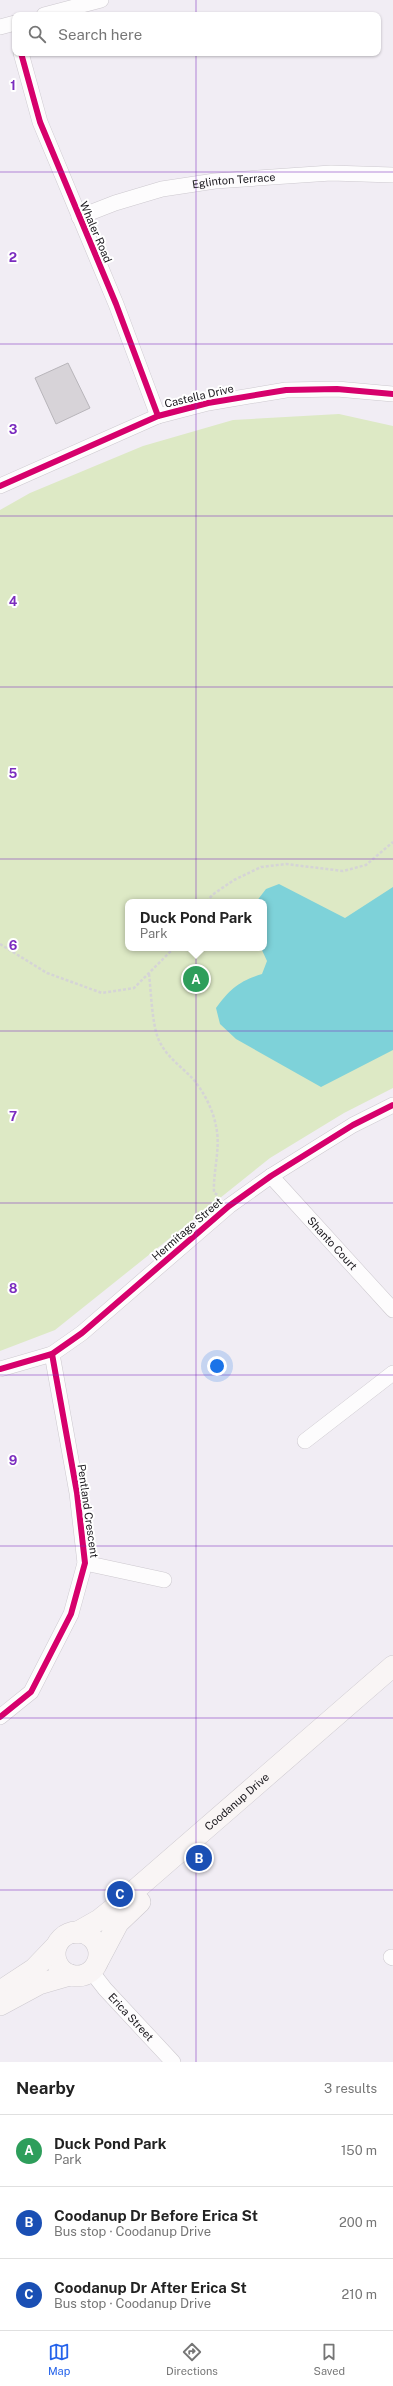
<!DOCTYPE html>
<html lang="en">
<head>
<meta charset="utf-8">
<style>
	body { margin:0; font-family:"Public Sans",sans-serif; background:#f6f6f6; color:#222 }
	.you { position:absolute; left:217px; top:1366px; width:14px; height:14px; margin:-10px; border:3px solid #fff; border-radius:50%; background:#1a73e8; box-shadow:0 0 0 6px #1a73e833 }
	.badge { display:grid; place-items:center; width:26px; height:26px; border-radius:50%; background:#2563eb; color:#fff; font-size:13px; font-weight:700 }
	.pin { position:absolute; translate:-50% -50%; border:2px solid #fff; box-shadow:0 1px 4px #0006 }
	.popup { position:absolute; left:125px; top:899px; width:142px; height:52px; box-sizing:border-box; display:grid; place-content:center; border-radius:8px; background:#fff; filter:drop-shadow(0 1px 3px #0005); font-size:13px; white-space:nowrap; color:#767676 }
	.popup b { font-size:15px; color:#222 }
	.popup::after { content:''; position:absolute; left:50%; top:100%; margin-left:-8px; border:8px solid transparent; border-top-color:#fff }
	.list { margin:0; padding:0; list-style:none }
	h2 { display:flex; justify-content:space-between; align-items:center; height:52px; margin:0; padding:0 16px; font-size:17px }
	h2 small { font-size:13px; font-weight:400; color:#767676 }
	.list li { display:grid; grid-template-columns:26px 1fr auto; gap:12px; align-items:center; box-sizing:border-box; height:72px; padding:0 16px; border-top:1px solid #e0e0e0 }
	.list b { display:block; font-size:15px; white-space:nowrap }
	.list p { margin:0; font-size:13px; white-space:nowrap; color:#767676 }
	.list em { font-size:13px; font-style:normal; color:#767676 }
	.icon { flex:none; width:22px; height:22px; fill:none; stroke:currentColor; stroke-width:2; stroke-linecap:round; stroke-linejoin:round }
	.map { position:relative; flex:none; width:393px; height:2062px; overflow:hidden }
	.search { position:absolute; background:#fff; box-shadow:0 1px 3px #0004; left:12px; right:12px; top:12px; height:44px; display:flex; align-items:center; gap:10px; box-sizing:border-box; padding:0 14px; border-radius:8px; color:#767676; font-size:15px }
	.sheet { height:268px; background:#fff }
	nav { display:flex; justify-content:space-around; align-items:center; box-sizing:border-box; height:56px; border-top:1px solid #e0e0e0; background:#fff; font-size:11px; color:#767676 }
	nav a { display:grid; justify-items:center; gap:2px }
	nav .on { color:#2563eb }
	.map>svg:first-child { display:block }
	.green { fill:#dde9c5; fill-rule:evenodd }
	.water { fill:#7ed2d9 }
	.building { fill:#d7d3d8; stroke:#b8b5ba }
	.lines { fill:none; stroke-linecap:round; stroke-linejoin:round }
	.minor-casing { stroke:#cdc9cf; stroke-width:16 }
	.secondary-casing { stroke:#cdc9cf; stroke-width:22 }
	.path { stroke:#d5d4d6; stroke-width:2.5; stroke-dasharray:3 2; stroke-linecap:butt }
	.minor { stroke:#fdfcfd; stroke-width:15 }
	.secondary { stroke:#f9f5f5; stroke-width:21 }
	.cycleway-casing { stroke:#fff; stroke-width:8 }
	.cycleway { stroke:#d6006c; stroke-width:6 }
	.grid { fill:none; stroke:#7b2cbf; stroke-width:1; stroke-opacity:0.55 }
	.labels { text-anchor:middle; stroke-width:4; stroke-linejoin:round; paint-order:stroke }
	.street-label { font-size:11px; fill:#1a181d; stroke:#fff }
	.grid-label { font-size:13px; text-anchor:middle; font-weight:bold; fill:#7b2cbf; stroke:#fff; stroke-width:4; stroke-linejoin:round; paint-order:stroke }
</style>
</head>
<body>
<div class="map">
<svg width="393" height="2062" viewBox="0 0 393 2062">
	<rect width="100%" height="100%" fill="#f1edf4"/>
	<path class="green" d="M339,414L393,426V1088L344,1113L270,1158L55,1330L0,1351V510L30,493L143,446L233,420ZM128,902H264V948H128Z"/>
	<path class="water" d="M279,884L345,918L393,887V1050L321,1087L236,1039L220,1024L216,1008C230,989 239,981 262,974L267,961L261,948H264V902H256L266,889Z"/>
	<path class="building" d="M68,363L90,408L56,424L35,378Z"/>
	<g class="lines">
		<g class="minor-casing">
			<g id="minor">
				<path d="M44,15L101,0"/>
				<path d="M0,27L15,23"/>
				<path d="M21,53L40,122L116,304L158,416"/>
				<path id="s1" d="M79,217L115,203L162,189L215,181L331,173L393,175"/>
				<path d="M0,486L158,416L208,403L286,390L337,389L393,394"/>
				<path id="s2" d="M271,1176L393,1310"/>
				<path d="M0,1369L52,1354L82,1333L229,1206L271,1176L353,1125L393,1105"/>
				<path d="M305,1441L393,1373"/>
				<path d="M85,1563L164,1580"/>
				<path d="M0,1717L31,1692L71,1614L85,1563L77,1493L52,1354"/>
				<path d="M391,1957L393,1958"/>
				<path id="s3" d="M91,1971L105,1989L173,2062"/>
			</g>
		</g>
		<g class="secondary-casing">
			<g id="secondary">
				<circle cx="77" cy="1954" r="22"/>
				<path id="s4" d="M76,1933L99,1920L119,1904L393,1666"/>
				<path d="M99,1959L118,1923L140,1902"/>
				<path d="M2,1990L34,1969L56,1946"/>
				<path d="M0,2005L39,1984L70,1975"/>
			</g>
		</g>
		<g class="path">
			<path d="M207,902L212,895L234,880L261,867L286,864L343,871L366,865L393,842"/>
			<path d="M0,944L47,973L102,993L134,988L174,948"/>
			<path d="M149,974C151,991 152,1023 158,1038C165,1056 181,1066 193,1079C204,1092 213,1110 216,1126C221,1148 213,1170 214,1193L218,1195"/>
		</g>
		<use href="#minor" class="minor"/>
		<use href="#secondary" class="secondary"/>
		<g class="cycleway-casing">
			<g id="cycleway">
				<path d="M21,53L40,122L116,304L158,416"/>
				<path d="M0,486L158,416L208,403L286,390L337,389L393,394"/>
				<path d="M0,1369L52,1354L82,1333L229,1206L271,1176L353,1125L393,1105"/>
				<path d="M0,1717L31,1692L71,1614L85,1563L77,1493L52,1354"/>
			</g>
		</g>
		<use href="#cycleway" class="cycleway"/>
	</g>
	<path class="grid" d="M196,0V15M196,53V2062M0,172H393M0,344H393M0,516H393M0,687H393M0,859H393M0,1031H393M0,1203H393M0,1375H393M0,1546H393M0,1718H393M0,1890H393"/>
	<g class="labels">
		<g class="street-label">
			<text dy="4" stroke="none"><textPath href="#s1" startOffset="160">Eglinton Terrace</textPath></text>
			<text transform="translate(96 232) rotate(67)" y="4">Whaler Road</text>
			<text transform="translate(199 396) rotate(-13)" y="4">Castella Drive</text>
			<text transform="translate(187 1229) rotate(-41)" y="4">Hermitage Street</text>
			<text dy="4" stroke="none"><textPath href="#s2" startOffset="91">Shanto Court</textPath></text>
			<text transform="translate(88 1511) rotate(82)" y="4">Pentland Crescent</text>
			<text dy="4" stroke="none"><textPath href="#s4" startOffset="208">Coodanup Drive</textPath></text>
			<text dy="4" stroke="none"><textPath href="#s3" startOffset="61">Erica Street</textPath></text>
		</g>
	</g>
	<g class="grid-label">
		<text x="13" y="90">1</text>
		<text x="13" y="262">2</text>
		<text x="13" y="434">3</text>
		<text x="13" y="606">4</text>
		<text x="13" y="778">5</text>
		<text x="13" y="950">6</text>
		<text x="13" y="1121">7</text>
		<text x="13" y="1293">8</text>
		<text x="13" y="1465">9</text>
	</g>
</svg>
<div class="you"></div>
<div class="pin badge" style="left:196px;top:979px;background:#2e9e5b">A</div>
<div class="popup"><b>Duck Pond Park</b>Park</div>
<div class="pin badge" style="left:199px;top:1858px;background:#1a4fb4">B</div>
<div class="pin badge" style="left:120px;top:1894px;background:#1a4fb4">C</div>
<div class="search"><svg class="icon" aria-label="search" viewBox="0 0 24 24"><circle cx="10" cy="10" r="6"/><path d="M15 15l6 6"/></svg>Search here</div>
</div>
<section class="sheet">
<h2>Nearby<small>3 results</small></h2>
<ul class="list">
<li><span class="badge" style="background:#2e9e5b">A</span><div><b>Duck Pond Park</b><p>Park</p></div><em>150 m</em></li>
<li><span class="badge" style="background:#1a4fb4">B</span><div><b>Coodanup Dr Before Erica St</b><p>Bus stop · Coodanup Drive</p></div><em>200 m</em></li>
<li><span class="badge" style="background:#1a4fb4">C</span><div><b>Coodanup Dr After Erica St</b><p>Bus stop · Coodanup Drive</p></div><em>210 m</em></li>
</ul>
</section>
<nav>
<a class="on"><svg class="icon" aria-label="map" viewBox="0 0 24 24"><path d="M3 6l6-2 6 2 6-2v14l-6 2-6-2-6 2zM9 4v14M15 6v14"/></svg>Map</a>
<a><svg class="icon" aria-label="directions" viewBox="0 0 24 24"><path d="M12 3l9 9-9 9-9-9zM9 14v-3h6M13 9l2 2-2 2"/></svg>Directions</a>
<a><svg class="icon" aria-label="saved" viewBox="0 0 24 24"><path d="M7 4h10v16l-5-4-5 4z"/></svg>Saved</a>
</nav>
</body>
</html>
